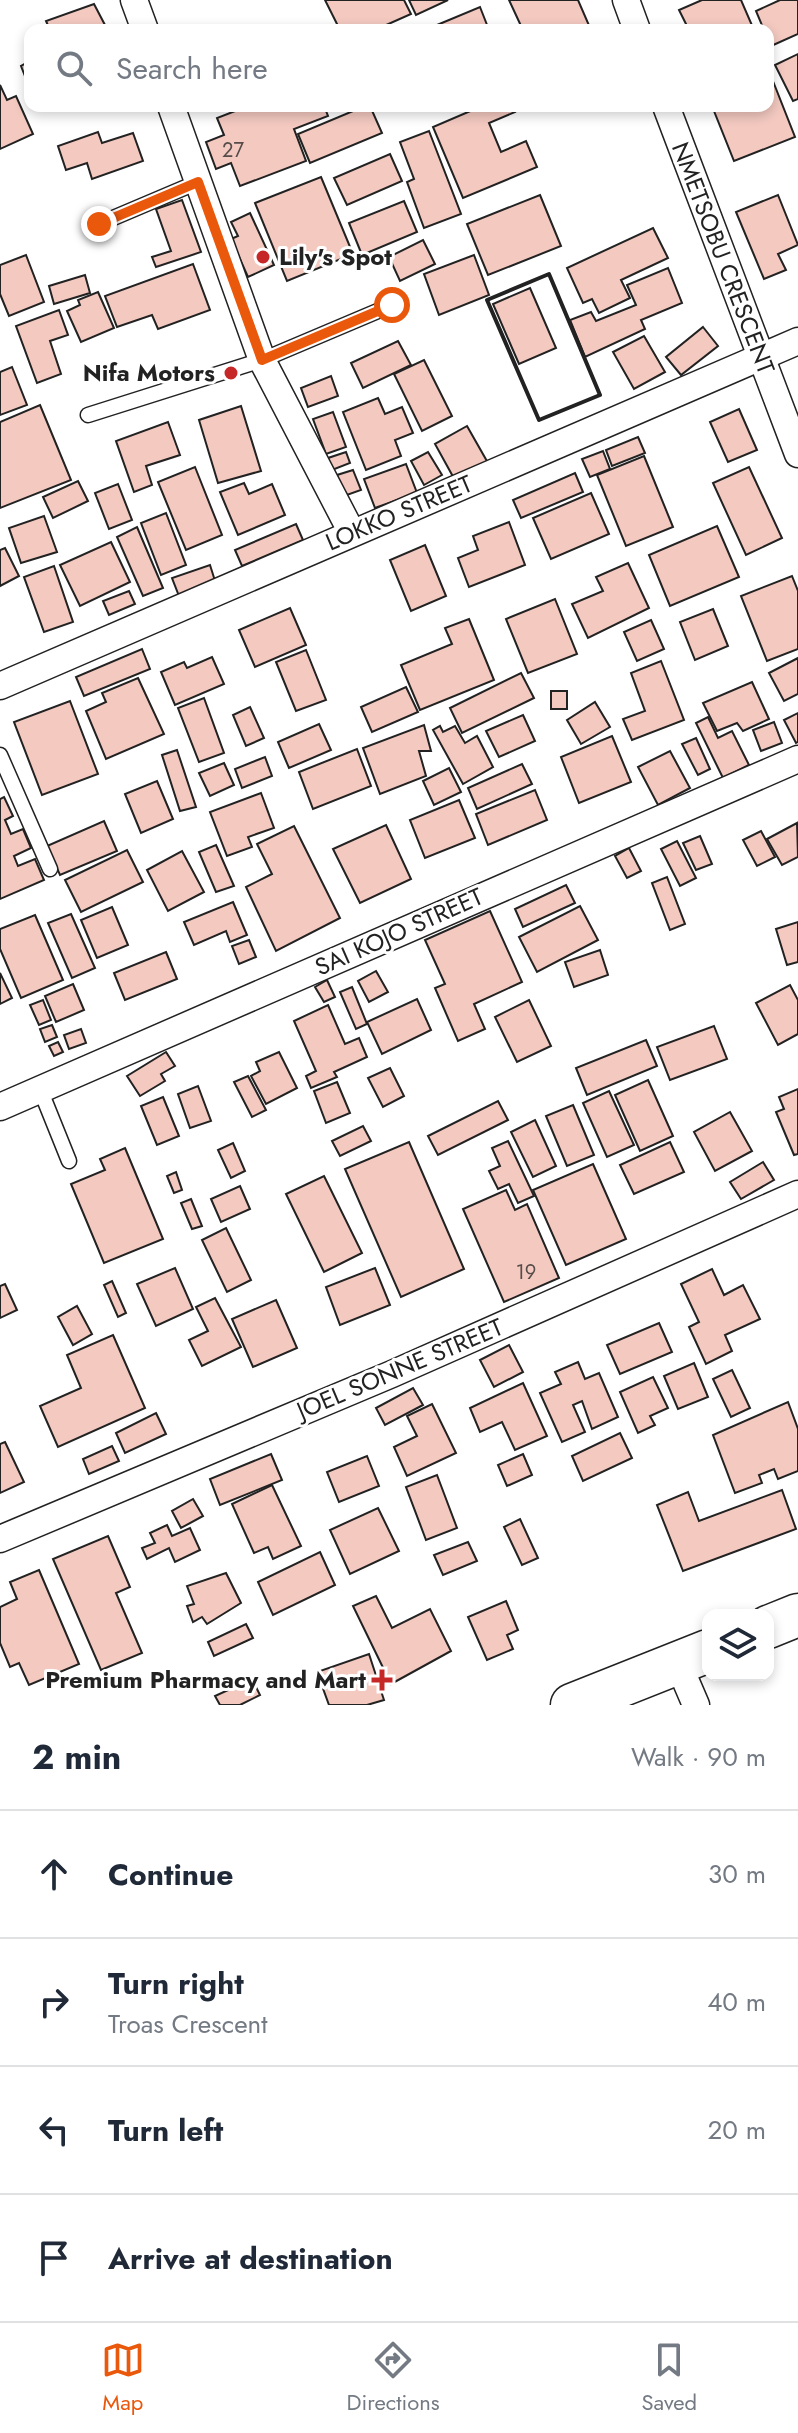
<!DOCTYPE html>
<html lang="en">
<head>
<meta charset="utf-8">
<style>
	body { margin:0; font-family:Jost,sans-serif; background:#f6f6f7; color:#1f2937 }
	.controls { position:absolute; right:24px; bottom:24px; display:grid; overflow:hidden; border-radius:16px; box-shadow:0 4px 12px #0003 }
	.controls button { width:72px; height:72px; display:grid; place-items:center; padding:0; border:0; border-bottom:2px solid #e0e1e3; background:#fff; color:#1f2937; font:40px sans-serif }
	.stop { position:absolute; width:24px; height:24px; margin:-18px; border:6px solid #ea580c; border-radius:50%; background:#fff }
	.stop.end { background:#ea580c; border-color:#fff; box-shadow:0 2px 8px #0008 }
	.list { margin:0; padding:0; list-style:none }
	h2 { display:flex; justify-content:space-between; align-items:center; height:104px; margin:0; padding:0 32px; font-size:34px }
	h2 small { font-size:26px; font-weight:400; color:#747a83 }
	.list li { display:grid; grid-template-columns:52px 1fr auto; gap:24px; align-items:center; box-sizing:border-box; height:128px; padding:0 32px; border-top:2px solid #e0e1e3 }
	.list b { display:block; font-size:30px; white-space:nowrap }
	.list p { margin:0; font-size:26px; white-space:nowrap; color:#747a83 }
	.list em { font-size:26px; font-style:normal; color:#747a83 }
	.icon { flex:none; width:44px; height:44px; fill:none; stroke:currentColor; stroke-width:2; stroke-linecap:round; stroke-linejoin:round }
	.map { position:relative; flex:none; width:798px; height:1705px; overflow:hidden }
	.search { position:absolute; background:#fff; box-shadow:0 4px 12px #0003; left:24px; right:24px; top:24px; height:88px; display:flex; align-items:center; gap:20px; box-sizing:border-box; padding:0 28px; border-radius:16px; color:#747a83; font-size:30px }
	.sheet { height:616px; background:#fff }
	nav { display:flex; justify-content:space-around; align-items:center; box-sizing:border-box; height:112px; border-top:2px solid #e0e1e3; background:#fff; font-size:22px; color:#747a83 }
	nav a { display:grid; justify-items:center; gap:4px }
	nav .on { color:#ea580c }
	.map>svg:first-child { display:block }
	.building { fill:#f3c9c0; stroke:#222; stroke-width:2 }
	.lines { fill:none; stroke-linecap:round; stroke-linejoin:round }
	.service-casing { stroke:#222; stroke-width:17 }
	.minor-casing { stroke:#222; stroke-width:29 }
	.primary-casing { stroke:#222; stroke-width:45 }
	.service { stroke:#fff; stroke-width:14 }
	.minor { stroke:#fff; stroke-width:26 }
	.primary { stroke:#fff; stroke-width:42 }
	.wall { stroke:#222; stroke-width:4 }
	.route { stroke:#ea580c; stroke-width:10 }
	.poi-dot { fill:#c62828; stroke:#fff; stroke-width:3 }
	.labels { text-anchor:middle; stroke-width:6; stroke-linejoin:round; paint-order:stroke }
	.number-label { font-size:20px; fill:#564c4a }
	.poi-label { font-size:24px; font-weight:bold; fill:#222; stroke:#fff; text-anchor:end }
	.street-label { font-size:24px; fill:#222; stroke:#fff }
</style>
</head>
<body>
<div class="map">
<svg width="798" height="1705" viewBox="0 0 798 1705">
	<rect width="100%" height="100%" fill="#fff"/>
	<g class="building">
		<path d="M325,0H404L411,14L375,30H340Z"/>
		<path d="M409,0H448L416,15Z"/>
		<path d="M509,0H578L591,30H517L522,28Z"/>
		<path d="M702,0H741L754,30H703L701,26L689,30L679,10Z"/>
		<path d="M780,0H798V34L771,46L768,30H764L756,11Z"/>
		<path d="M94,4L106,27L101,30H50L46,21Z"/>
		<path d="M480,7L489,30H425Z"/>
		<path d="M798,54V99L793,101L775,65Z"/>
		<path d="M30,61V89L21,66Z"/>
		<path d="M769,71L795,137L734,161L712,106H768Z"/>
		<path d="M0,85L7,100L16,96L33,134L0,149Z"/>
		<path d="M248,106H324L328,116L294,129L306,161L240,186L231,163L216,169L206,142L224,135L217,118Z"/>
		<path d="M365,106H370L382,133L310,163L298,134Z"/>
		<path d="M482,106H512L515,112L489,123L501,152L526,141L537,167L463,198L433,127Z"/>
		<path d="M429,131L461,214L424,228L407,182L414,179L400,142Z"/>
		<path d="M98,132L102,143L133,133L143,161L92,179L87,163L66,170L58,146Z"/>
		<path d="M390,154L402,181L347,205L334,178Z"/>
		<path d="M321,177L353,254L287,281L255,203Z"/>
		<path d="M540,195L561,246L488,275L467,224Z"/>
		<path d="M778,195L798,245L778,254L786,270L764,279L736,212Z"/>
		<path d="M182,200L201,252L156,267L152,257L171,251L156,209Z"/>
		<path d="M404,201L417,232L362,255L349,223Z"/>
		<path d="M250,213L274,265L248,277L231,239L238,236L231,222Z"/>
		<path d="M653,228L668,258L621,280L630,298L599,313L592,299L583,303L567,268Z"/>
		<path d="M423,240L435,264L400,281L389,257Z"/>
		<path d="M26,255L44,302L9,316L0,294V265Z"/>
		<path d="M474,255L489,295L439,315L424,274Z"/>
		<path d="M193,264L210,310L158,329L152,315L117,327L105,296Z"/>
		<path d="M668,268L682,303L641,320L645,329L585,357L570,320L591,312L596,321L636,305L627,285Z"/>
		<path d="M85,275L90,293L54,304L49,286Z"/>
		<path d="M530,288L556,348L519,364L493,304Z"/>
		<path d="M98,292L114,328L81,342L67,311L80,305L78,300Z"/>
		<path d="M59,310L68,335L50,341L61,374L37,383L16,326Z"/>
		<path d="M703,327L718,346L681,375L666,357Z"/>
		<path d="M644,336L665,372L634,389L613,352Z"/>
		<path d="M398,341L411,365L363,388L351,363Z"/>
		<path d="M424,360L452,416L422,431L394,374Z"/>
		<path d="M12,367L27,405L0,415V372Z"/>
		<path d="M331,376L338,396L308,407L301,388Z"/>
		<path d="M378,398L385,414L402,407L413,433L395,440L401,456L366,470L343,412Z"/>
		<path d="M40,405L71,480L0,508V422Z"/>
		<path d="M241,406L261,471L218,483L199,420Z"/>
		<path d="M739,409L757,450L728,462L710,422Z"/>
		<path d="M333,412L346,447L326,454L313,419Z"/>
		<path d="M168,422L180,455L146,466L152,485L134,492L116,441Z"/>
		<path d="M467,426L488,463L456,482L435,444Z"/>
		<path d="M638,437L645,453L612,466L606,450Z"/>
		<path d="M603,451L610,469L590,477L582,459Z"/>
		<path d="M346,452L350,463L332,470L328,458Z"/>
		<path d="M428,452L442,475L424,485L411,461Z"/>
		<path d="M644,456L673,527L626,546L597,475Z"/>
		<path d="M406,464L417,493L375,508L364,479Z"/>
		<path d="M195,467L222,535L186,550L158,482Z"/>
		<path d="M749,467L782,538L746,555L713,483Z"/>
		<path d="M353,470L361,490L344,496L337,475Z"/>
		<path d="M575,473L583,492L521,518L513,500Z"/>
		<path d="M78,481L88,501L53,518L43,497Z"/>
		<path d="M244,483L249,494L272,484L285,515L238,535L220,492Z"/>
		<path d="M118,484L132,520L109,529L95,493Z"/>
		<path d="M591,493L609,534L551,559L533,518Z"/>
		<path d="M166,513L186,565L161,575L141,523Z"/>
		<path d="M44,516L57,552L21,563L9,528Z"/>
		<path d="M509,522L525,565L469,587L458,558L478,550L473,536Z"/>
		<path d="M296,524L303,540L242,566L235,550Z"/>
		<path d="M717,526L739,577L670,606L649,555Z"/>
		<path d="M137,527L163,588L143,596L117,537Z"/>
		<path d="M111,542L130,582L80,606L60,565Z"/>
		<path d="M425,545L446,596L411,611L390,560Z"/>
		<path d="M5,548L19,576L0,586V550Z"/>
		<path d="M628,563L649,608L588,638L572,604L603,591L596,577Z"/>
		<path d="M210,565L216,584L179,596L172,578Z"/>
		<path d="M54,566L73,622L44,632L24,577Z"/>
		<path d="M792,576L798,591V649L767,661L741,596Z"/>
		<path d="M129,591L135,604L109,615L103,601Z"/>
		<path d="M555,599L577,654L528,673L506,619Z"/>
		<path d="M290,608L306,645L255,667L239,630Z"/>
		<path d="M713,609L728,646L695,660L680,622Z"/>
		<path d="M469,619L494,680L420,710L401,665L452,644L445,628Z"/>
		<path d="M651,620L664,649L637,661L624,632Z"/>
		<path d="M142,649L150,669L84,696L76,677Z"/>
		<path d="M306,650L326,700L296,711L276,662Z"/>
		<path d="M212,657L224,684L175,705L161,672L184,662L187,668Z"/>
		<path d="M798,658V694L784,701L769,673Z"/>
		<path d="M661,661L684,720L632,740L623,719L645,711L631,673Z"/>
		<path d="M521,673L534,698L462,733L450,708Z"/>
		<path d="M138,678L164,734L106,759L86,711L106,702L102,693Z"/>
		<path d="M752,682L769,719L743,731L737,723L717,731L703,703Z"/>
		<path d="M406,687L418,712L372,732L361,707Z"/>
		<rect x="551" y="691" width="16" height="18"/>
		<path d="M204,698L224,753L199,762L178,708Z"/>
		<path d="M70,701L98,774L42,795L14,722Z"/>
		<path d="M595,702L610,727L581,744L567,720Z"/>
		<path d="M250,707L264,738L246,746L233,715Z"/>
		<path d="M798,713V742L796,743L784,720Z"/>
		<path d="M523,715L535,741L499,757L486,731Z"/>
		<path d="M708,717L718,738L732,731L749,765L723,778L696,723Z"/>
		<path d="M774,722L782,743L761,751L753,730Z"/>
		<path d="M319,724L331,750L289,768L278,742Z"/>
		<path d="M424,725L431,751H419L426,776L380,794L363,748Z"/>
		<path d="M440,726L443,732L455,726L465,743L477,736L493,767L463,784L433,730Z"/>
		<path d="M612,736L631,782L579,803L561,757Z"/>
		<path d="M696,738L710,769L698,775L682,744Z"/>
		<path d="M357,749L371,786L313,809L299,772Z"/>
		<path d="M177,750L196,807L180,811L162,755Z"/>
		<path d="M670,751L690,788L658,805L638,767Z"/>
		<path d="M265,757L272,776L242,788L235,769Z"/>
		<path d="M224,763L234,785L210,796L199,773Z"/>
		<path d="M522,764L532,784L477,809L468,788Z"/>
		<path d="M449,768L461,792L434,805L423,781Z"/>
		<path d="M157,781L173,819L141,833L125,794Z"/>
		<path d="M535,790L547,820L488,845L476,814Z"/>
		<path d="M261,793L274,828L248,837L252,847L227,856L210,812Z"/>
		<path d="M4,797L13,816L5,820L11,834L23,829L31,848L14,856L18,866L35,859L44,880L0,899V799Z"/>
		<path d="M459,800L475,838L425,858L410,820Z"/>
		<path d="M104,821L117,851L60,875L47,846Z"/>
		<path d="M797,823L798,857L782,865L767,839Z"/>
		<path d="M386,825L411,879L360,903L333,849Z"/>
		<path d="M294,826L340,918L276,951L246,887L272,874L257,844Z"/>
		<path d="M761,831L775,857L757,866L743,840Z"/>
		<path d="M700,836L712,864L696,870L683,843Z"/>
		<path d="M677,841L696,878L680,886L661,849Z"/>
		<path d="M216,845L234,886L216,892L199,852Z"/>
		<path d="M629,848L641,871L627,878L615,856Z"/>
		<path d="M127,850L143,882L81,912L65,880Z"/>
		<path d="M182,851L204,892L168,911L147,870Z"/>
		<path d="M667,877L685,924L670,930L652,883Z"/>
		<path d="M566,885L575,903L523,927L515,909Z"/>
		<path d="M233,902L247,935L230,942L226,931L194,945L184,922Z"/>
		<path d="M580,906L598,940L537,972L519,937Z"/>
		<path d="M112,907L128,945L97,958L81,920Z"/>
		<path d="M490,911L522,982L474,1004L485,1029L458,1041L435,988L445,984L425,940Z"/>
		<path d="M71,914L95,968L72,978L48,923Z"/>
		<path d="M35,915L63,980L21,998L0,949V929Z"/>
		<path d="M798,922V962L787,965L776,929Z"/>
		<path d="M249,940L256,957L239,964L232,946Z"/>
		<path d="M600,950L608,975L574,987L565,962Z"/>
		<path d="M166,952L177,979L125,1000L114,973Z"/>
		<path d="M376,971L388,992L369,1002L358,981Z"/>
		<path d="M0,973L12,998L0,1004Z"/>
		<path d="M327,980L335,997L324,1002L315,987Z"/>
		<path d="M73,984L84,1010L56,1022L45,996Z"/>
		<path d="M790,985L798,1000V1034L778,1045L756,1003Z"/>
		<path d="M352,987L367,1024L356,1029L340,992Z"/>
		<path d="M417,999L431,1030L382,1054L367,1022Z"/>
		<path d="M43,1000L51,1020L39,1025L30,1005Z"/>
		<path d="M529,1000L551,1046L517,1062L495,1017Z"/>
		<path d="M328,1005L345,1044L359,1038L367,1057L334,1072L337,1077L311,1088L306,1076L316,1071L294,1021Z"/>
		<path d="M52,1025L57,1037L45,1042L40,1029Z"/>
		<path d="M714,1026L727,1059L670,1080L657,1047Z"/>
		<path d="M81,1029L86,1043L69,1049L64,1035Z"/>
		<path d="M646,1040L657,1066L587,1095L576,1068Z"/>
		<path d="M58,1042L63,1052L54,1056L49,1046Z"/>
		<path d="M166,1052L175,1066L161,1074L165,1081L140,1096L127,1076Z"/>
		<path d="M279,1052L297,1088L266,1104L251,1076L260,1071L256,1062Z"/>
		<path d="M390,1068L404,1096L383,1107L368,1078Z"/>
		<path d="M248,1076L266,1110L252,1117L234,1082Z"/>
		<path d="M648,1080L673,1136L640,1151L615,1095Z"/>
		<path d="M337,1082L350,1113L326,1123L314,1091Z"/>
		<path d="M198,1086L211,1121L190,1128L178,1094Z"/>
		<path d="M798,1089V1154L794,1155L776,1112L784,1109L779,1097Z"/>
		<path d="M609,1091L634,1145L607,1157L583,1103Z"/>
		<path d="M163,1097L179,1136L157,1145L141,1106Z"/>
		<path d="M498,1101L508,1120L438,1155L428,1136Z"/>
		<path d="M573,1105L594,1155L567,1166L546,1116Z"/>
		<path d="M730,1112L752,1151L715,1171L694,1132Z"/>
		<path d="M535,1120L556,1166L533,1177L511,1132Z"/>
		<path d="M363,1126L371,1141L340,1156L332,1141Z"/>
		<path d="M508,1141L534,1196L518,1203L509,1184L498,1189L489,1171L500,1166L492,1148Z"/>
		<path d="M409,1142L464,1269L401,1297L345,1169Z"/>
		<path d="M670,1142L684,1172L634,1194L620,1165Z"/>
		<path d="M233,1143L245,1171L231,1178L218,1150Z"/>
		<path d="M125,1148L163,1239L104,1263L71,1184L105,1170L100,1159Z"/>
		<path d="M763,1162L774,1180L741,1199L730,1182Z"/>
		<path d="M593,1164L626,1239L566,1265L533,1190Z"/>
		<path d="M176,1172L182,1190L174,1193L167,1176Z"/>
		<path d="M324,1176L362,1253L324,1272L286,1194Z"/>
		<path d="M240,1186L250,1209L221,1222L211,1199Z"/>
		<path d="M506,1190L515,1210L527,1204L559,1278L504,1302L463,1209Z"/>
		<path d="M191,1199L202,1226L192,1229L181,1203Z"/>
		<path d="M226,1228L251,1280L227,1292L202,1240Z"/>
		<path d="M175,1268L193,1309L156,1326L137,1284Z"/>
		<path d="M375,1268L390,1305L340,1325L326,1287Z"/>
		<path d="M712,1269L724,1295L743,1285L760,1319L725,1335L732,1351L706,1364L689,1327L699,1322L681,1284Z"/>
		<path d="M112,1281L126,1313L118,1317L104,1285Z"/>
		<path d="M5,1284L17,1310L0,1318V1286Z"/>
		<path d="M215,1298L241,1347L202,1366L189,1340L208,1331L196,1307Z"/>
		<path d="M276,1300L297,1348L253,1367L232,1319Z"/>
		<path d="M77,1306L92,1334L73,1345L58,1317Z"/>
		<path d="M659,1323L672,1352L620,1374L607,1345Z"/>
		<path d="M113,1335L145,1408L58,1447L40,1406L81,1388L67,1355Z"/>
		<path d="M509,1345L523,1372L494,1387L480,1360Z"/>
		<path d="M578,1362L585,1379L599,1373L618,1417L592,1429L582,1401L573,1405L585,1432L562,1442L540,1393L561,1384L555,1372Z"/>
		<path d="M694,1363L708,1397L678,1409L664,1376Z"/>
		<path d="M732,1370L750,1408L731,1417L713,1379Z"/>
		<path d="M653,1377L668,1408L650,1416L655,1425L638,1433L620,1392Z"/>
		<path d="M523,1383L547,1436L515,1450L502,1422L480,1432L470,1408Z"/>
		<path d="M413,1388L423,1405L385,1425L376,1408Z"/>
		<path d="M788,1402L798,1429V1471L778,1479L774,1469L759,1475L762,1483L735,1493L713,1435Z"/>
		<path d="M432,1404L456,1453L407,1476L394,1447L417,1436L407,1416Z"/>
		<path d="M156,1413L166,1434L125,1453L116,1433Z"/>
		<path d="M620,1433L632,1458L583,1481L572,1456Z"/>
		<path d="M5,1442L24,1482L0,1493V1444Z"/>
		<path d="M112,1446L119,1461L89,1474L83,1459Z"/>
		<path d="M271,1454L282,1480L220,1505L210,1479Z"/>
		<path d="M523,1454L532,1475L507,1486L498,1465Z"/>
		<path d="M367,1456L379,1486L339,1502L327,1472Z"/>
		<path d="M437,1475L457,1528L426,1540L406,1487Z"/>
		<path d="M272,1485L301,1546L273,1559L268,1547L254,1553L232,1504Z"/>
		<path d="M782,1490L796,1529L683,1571L657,1505L688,1492L699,1521Z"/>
		<path d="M193,1499L203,1516L181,1528L172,1511Z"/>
		<path d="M378,1508L399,1551L350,1574L330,1530Z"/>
		<path d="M520,1519L538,1558L522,1565L504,1527Z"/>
		<path d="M167,1525L172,1536L190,1528L200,1550L175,1562L169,1548L147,1559L142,1548L155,1543L150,1533Z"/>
		<path d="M108,1536L130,1587L116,1593L142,1653L101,1670L53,1559Z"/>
		<path d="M468,1542L477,1561L443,1575L434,1555Z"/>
		<path d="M320,1552L335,1585L273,1615L258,1582Z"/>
		<path d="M39,1570L79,1664L29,1685L19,1663L10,1667L0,1643V1607L17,1599L10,1582Z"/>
		<path d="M226,1573L241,1603L207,1624L202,1617L193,1622L187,1606L194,1604L187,1586Z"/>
		<path d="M376,1596L392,1628L430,1609L451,1651L391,1684L353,1606Z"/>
		<path d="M506,1601L518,1630L507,1635L513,1649L487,1660L468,1617Z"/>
		<path d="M246,1624L253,1638L214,1656L208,1642Z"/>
		<path d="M369,1654L384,1700L367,1705H329L317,1672Z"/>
		<path d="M252,1679L260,1695L240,1705H220L215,1696Z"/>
	</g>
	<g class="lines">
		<g class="service-casing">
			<g id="service">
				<path d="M99,224L198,182"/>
				<path d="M88,415L262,360L392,305"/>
				<path d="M0,755L50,869"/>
				<path d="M40,1089L69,1161"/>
			</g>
		</g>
		<g class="minor-casing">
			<g id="minor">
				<path d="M134,0L145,30"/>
				<path d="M626,0L637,30"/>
				<path d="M171,106L262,360L352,533"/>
				<path d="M666,106L798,454"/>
				<path d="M0,686L798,341"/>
				<path d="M0,1107L798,759"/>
				<path d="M0,1539L392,1374L798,1194"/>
				<path d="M678,1663L696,1705"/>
			</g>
		</g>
		<g class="primary-casing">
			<g id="primary">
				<path d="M768,1627L798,1615"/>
				<path d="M572,1705L708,1651"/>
			</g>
		</g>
		<use href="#service" class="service"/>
		<use href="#minor" class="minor"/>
		<use href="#primary" class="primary"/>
		<path class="wall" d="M549,274L600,395L539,420L487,300Z"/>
	</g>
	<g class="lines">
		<path class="route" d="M99,224L198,182L262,360L392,305"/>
	</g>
	<g class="poi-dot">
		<circle cx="263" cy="257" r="8"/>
		<circle cx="231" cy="373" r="8"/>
		<path d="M378 1668h8v8h8v8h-8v8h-8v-8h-8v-8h8z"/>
	</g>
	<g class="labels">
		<g class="number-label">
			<text x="233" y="157">27</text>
			<text x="526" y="1279">19</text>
		</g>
		<g class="poi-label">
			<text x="279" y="265" text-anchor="start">Lily's Spot</text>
			<text x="215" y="381">Nifa Motors</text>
			<text x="366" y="1688">Premium Pharmacy and Mart</text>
		</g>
		<g class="street-label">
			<text transform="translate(723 258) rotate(69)" y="8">NMETSOBU CRESCENT</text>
			<text transform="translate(399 513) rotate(-23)" y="8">LOKKO STREET</text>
			<text transform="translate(399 932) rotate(-24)" y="8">SAI KOJO STREET</text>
			<text transform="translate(400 1369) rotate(-23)" y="8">JOEL SONNE STREET</text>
		</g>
	</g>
</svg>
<div class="controls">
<button><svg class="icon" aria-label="layers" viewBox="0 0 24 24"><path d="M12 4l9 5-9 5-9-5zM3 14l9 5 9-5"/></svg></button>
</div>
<div class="stop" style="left:392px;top:305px"></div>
<div class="stop end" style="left:99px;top:224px"></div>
<div class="search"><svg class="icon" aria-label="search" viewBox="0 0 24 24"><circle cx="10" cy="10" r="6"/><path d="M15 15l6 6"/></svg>Search here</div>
</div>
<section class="sheet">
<h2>2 min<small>Walk · 90 m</small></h2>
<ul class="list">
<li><svg class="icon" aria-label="ahead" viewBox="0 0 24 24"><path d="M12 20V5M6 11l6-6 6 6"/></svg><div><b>Continue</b></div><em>30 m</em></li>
<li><svg class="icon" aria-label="right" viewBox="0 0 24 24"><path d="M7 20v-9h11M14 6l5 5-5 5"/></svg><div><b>Turn right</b><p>Troas Crescent</p></div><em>40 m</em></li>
<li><svg class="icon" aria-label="left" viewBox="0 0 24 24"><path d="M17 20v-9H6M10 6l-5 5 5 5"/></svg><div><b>Turn left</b></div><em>20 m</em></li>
<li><svg class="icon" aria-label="arrive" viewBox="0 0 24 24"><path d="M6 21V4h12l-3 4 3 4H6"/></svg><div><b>Arrive at destination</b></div></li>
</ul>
</section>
<nav>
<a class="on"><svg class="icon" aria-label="map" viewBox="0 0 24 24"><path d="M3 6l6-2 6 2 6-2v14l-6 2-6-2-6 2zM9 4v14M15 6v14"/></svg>Map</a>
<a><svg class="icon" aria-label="directions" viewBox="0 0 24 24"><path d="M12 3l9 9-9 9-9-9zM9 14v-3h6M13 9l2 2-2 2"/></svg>Directions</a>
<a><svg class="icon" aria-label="saved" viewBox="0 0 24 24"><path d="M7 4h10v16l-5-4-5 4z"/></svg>Saved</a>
</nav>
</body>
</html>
